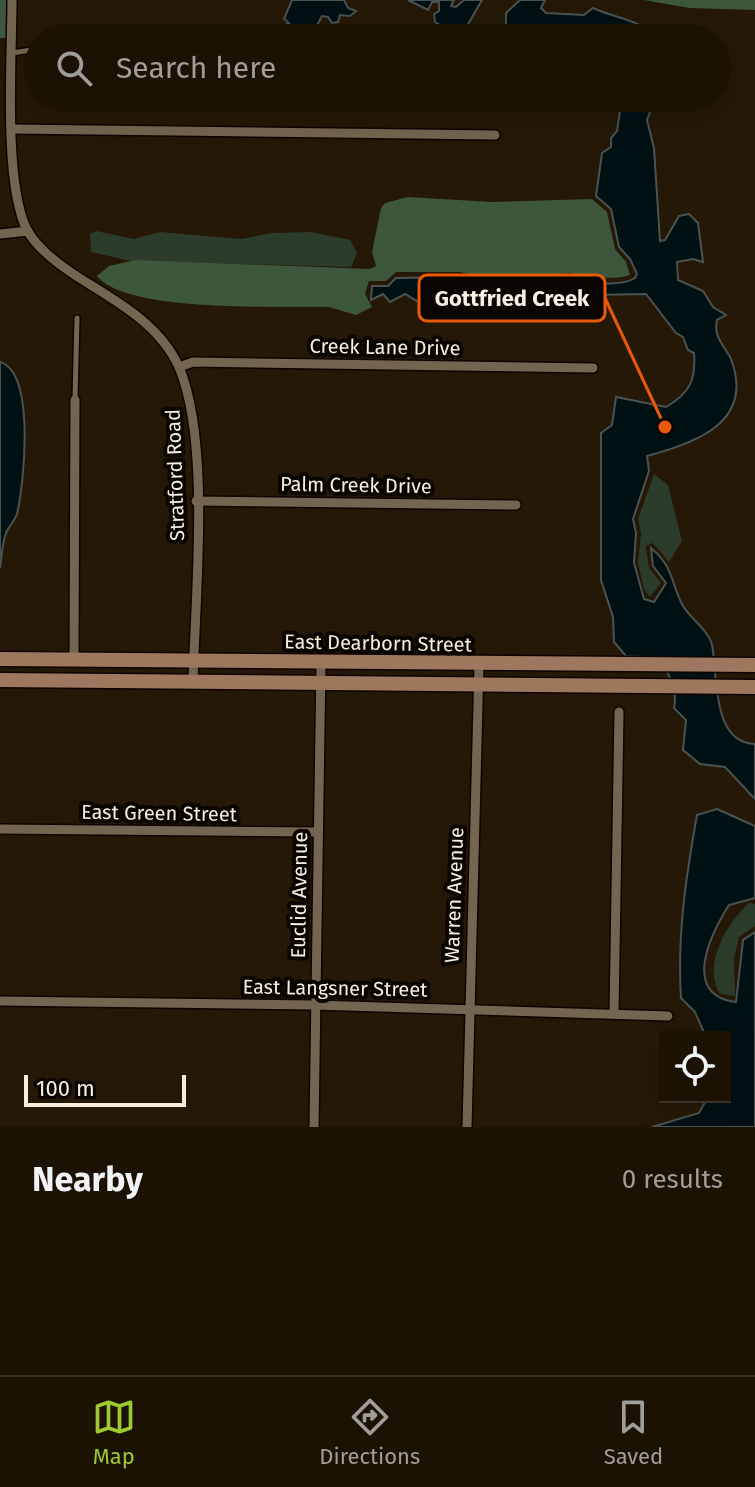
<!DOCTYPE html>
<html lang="en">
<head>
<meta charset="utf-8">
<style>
	body { margin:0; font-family:"Fira Sans",sans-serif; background:#251b0e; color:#f1f3f6 }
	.controls { position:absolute; right:24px; bottom:24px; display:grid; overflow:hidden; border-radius:0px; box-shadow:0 8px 32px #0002 }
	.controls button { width:72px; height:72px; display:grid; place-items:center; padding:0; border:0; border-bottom:2px solid #3a3226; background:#1c1204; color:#f1f3f6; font:40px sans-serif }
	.scale { position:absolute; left:24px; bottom:20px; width:162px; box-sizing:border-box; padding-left:8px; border:4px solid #f7eee2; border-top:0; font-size:22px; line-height:28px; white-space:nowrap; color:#f7eee2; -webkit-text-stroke:6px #0a0501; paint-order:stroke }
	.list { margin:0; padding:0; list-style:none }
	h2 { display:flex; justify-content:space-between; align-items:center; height:104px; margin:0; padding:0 32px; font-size:34px }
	h2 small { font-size:26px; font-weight:400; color:#a09e9a }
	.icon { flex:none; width:44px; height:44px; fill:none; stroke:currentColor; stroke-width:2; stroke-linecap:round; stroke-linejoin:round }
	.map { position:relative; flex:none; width:755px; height:1127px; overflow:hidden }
	.search { position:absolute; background:#1c1204; box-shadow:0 8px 32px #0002; left:24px; right:24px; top:24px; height:88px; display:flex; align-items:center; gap:20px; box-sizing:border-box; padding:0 28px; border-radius:44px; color:#a09e9a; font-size:30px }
	.sheet { height:248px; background:#1c1204 }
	nav { display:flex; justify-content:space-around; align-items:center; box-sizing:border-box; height:112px; border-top:2px solid #3a3226; background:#1c1204; font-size:22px; color:#a09e9a }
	nav a { display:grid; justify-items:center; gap:4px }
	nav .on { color:#9eca2f }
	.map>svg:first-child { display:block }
	.green { fill:#2c3c2b }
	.forest { fill:#3d573c }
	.water { fill:#001113; stroke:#4a5351; stroke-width:2 }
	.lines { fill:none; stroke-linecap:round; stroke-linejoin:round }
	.service-casing { stroke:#0e0400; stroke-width:8 }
	.minor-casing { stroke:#0e0400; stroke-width:12 }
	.secondary-casing { stroke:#0e0400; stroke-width:17 }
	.service { stroke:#746550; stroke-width:5 }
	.minor { stroke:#746550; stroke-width:9 }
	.secondary { stroke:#9d785f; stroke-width:14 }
	.labels { text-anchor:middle; stroke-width:8; stroke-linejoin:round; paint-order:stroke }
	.street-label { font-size:20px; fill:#f7eee2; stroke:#0a0501 }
	.leader { fill:none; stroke:#e8590c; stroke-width:3 }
	.callout-dot { fill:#e8590c; stroke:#0a0501; stroke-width:3 }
	.callout { fill:#0a0501; stroke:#e8590c; stroke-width:3 }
	.callout-label { font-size:22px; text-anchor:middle; font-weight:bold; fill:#f7eee2 }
</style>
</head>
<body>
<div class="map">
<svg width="755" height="1127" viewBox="0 0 755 1127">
	<rect width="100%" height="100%" fill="#251806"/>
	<g class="green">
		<path d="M96,231L134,239L160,232L241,239L272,233L311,232L350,240L357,253L351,267L131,261L91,252L90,234Z"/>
		<path d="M654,474L668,485L682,541L669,562L653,543L646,546L649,568L661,583L650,597L644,589L638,563L641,533L638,519Z"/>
		<path d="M749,903L755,904V926L739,937L734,958L735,996L720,994C702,964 727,923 749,903Z"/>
	</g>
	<g class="forest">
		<rect x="0" y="0" width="9" height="38"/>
		<path d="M644,0H755V10L689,8Z"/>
		<path d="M408,197L492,202L592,199L607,212L615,249L626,262L630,275C613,281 585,276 568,273L560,277L484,278L460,272H396L386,281H369L365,294L372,307L356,315L329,307C280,306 126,313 97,276L109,266L135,260L370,269L376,266L372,252L381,208L385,203Z"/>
	</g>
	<g class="water">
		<path d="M292,0H344L348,8L356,11L350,16L340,15L338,22L332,23L328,17L322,16L313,33H280L277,29L289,23L284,19Z"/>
		<path d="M408,0H454L451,6L456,7L464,0H482L460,38H442V26L435,22L434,14L439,11V2H432L428,10Z"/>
		<path d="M520,0H545L541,8L546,13L584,15L593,8C614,18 641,19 655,38H506V13Z"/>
		<path d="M448,98H517L489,105L483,111L468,104L458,106Z"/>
		<path d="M622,98H655L647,120L654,148L660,241L665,240L679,216L689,214L698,223L703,262L693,259L677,262L678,280L703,291L713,307L726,315L717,320C713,337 724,345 731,359C755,422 696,443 647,456L649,471L633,519L636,533L634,563L644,599L654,602L666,583L653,566L651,548C674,567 671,584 683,606C691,619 709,631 712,645C718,674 711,743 755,744V799L725,767L700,764L683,750L686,720L674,708C678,693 668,669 658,658L626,656L614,642L613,617L601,580V433L612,425L616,397L666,407C690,393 696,380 694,353L688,350L683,337L676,333L646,294L484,297L485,305H506L508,308L484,315L463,314L460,290L456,289L450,294L428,296L426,303L422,304L405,294L390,302L383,294L371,300L372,286H388L396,278L459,277L483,283H561L569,278C584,282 619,288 635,278L637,274L630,259L619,247L611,209L596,196L602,153L611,147V138L617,131Z"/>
		<path d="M0,362C36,373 24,484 17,514C15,520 10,525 7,531C2,541 2,556 0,568Z"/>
		<path d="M717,809L755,826V898L729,905C710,935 681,995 736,1002L743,940L755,932V1127H652L699,1113L708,1097H725V1037H706L695,1012L681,998C677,936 686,876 697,815Z"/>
	</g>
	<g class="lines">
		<g class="service-casing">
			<g id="service">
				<path d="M12,53L38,49"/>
				<path d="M75,399L77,318"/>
			</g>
		</g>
		<g class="minor-casing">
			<g id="minor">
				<path d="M12,0C12,57 3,182 27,230C38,250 62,267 81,279C118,302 160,325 179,367C211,443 195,597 193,682"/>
				<path d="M13,129L495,135"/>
				<path d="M0,234L28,231"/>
				<path d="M179,367L193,362L593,368"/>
				<path d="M196,501L516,505"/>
				<path d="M74,659L75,400"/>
				<path d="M0,829L318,832"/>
				<path d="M0,1001L315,1005L668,1016"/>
				<path d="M614,1013L619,712"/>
				<path d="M314,1127L321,663"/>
				<path d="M467,1127L479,665"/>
			</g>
		</g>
		<g class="secondary-casing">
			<g id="secondary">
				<path d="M0,659L755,665"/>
				<path d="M0,680L755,687"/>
			</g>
		</g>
		<use href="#service" class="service"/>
		<use href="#minor" class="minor"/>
		<use href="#secondary" class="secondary"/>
	</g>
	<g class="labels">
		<g class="street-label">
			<text transform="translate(385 347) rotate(1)" y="7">Creek Lane Drive</text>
			<text transform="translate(175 475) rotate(-92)" y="7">Stratford Road</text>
			<text transform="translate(356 485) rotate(1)" y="7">Palm Creek Drive</text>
			<text transform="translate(378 643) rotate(1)" y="7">East Dearborn Street</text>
			<text transform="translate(159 813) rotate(1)" y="7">East Green Street</text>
			<text transform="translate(299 895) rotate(-89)" y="7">Euclid Avenue</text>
			<text transform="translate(454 895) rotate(-88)" y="7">Warren Avenue</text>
			<text transform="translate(335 988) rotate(1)" y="7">East Langsner Street</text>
		</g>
	</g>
	<path class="leader" d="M665 427L605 298"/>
	<circle class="callout-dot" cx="665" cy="427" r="8"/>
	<rect class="callout" x="419" y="275" width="186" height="46" rx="8"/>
	<g class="callout-label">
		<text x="512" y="306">Gottfried Creek</text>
	</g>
</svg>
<div class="controls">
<button><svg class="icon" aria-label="locate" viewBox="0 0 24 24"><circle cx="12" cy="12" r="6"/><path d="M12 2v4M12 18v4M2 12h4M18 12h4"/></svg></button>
</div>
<div class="scale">100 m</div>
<div class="search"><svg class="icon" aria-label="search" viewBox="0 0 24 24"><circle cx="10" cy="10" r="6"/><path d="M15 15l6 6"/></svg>Search here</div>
</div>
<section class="sheet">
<h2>Nearby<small>0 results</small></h2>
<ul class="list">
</ul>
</section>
<nav>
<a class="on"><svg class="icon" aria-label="map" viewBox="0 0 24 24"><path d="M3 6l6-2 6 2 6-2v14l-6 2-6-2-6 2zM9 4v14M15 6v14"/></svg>Map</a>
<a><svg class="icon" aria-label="directions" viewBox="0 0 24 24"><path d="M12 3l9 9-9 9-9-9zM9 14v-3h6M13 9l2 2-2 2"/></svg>Directions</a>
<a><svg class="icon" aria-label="saved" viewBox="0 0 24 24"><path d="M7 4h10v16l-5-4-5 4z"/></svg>Saved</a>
</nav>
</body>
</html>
